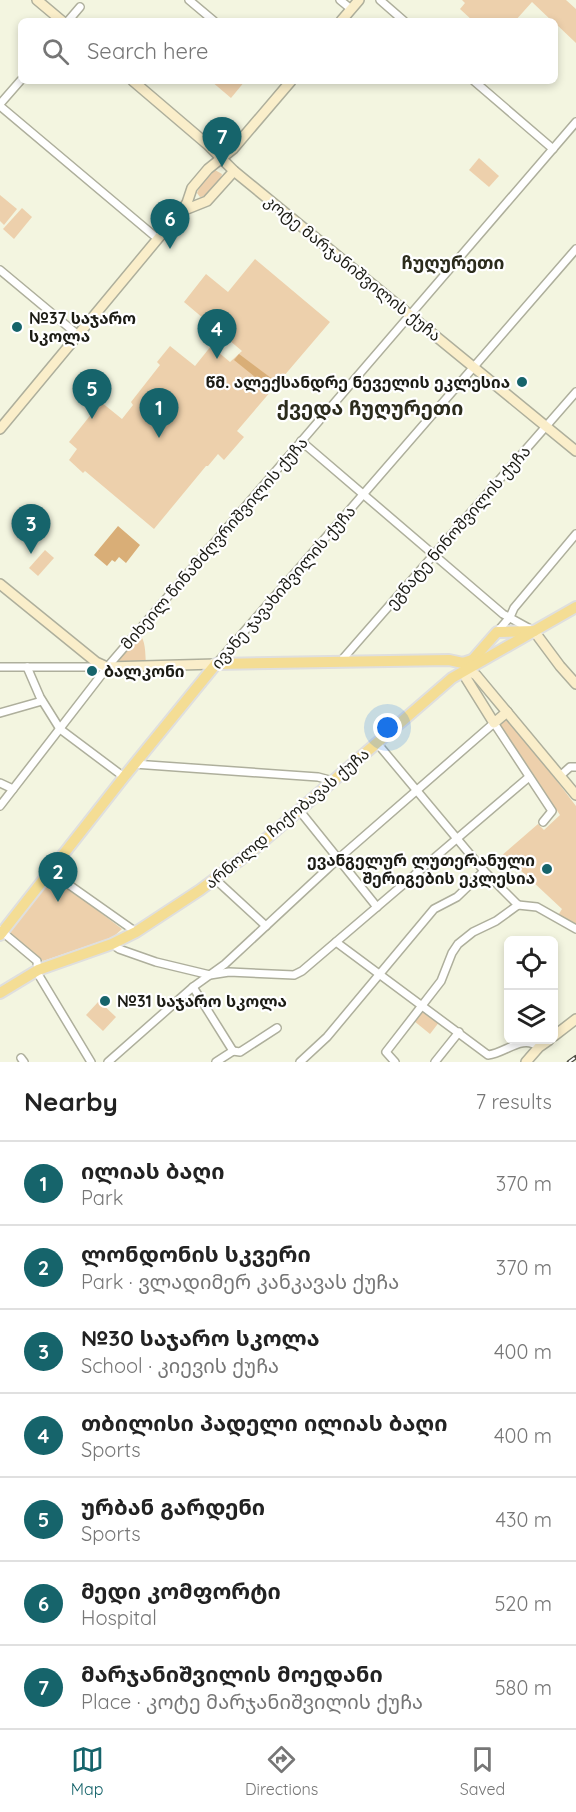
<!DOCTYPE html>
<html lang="en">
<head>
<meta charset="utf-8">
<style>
	body { margin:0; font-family:Quicksand,"Noto Sans Georgian",sans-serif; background:#f6f6f6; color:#222 }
	.controls { position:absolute; right:18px; bottom:18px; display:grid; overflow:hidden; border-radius:9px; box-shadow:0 3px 9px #0003 }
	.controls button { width:54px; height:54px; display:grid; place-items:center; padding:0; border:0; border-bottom:2px solid #e0e0e0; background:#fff; color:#222; font:30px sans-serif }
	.you { position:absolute; left:388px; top:728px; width:21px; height:21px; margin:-15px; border:4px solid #fff; border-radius:50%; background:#1a73e8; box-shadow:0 0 0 9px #1a73e833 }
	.badge { display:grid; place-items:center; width:39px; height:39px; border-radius:50%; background:#16646b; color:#fff; font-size:20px; font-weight:700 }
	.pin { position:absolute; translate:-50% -50px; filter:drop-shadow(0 2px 3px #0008) }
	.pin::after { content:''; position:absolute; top:32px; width:21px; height:18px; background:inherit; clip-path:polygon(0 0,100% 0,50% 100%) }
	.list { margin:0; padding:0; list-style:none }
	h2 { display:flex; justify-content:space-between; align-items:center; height:78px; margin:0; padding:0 24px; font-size:26px }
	h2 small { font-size:20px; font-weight:400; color:#767676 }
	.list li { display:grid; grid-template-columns:39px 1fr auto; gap:18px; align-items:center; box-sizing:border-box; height:84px; padding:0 24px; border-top:2px solid #e0e0e0 }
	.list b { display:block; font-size:22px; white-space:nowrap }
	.list p { margin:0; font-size:20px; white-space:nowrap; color:#767676 }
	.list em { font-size:20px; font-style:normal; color:#767676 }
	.icon { flex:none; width:33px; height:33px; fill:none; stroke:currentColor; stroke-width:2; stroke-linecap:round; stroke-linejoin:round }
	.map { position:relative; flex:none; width:576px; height:1062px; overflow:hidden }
	.search { position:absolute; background:#fff; box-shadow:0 3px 9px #0003; left:18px; right:18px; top:18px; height:66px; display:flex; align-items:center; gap:15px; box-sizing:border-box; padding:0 21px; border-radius:9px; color:#767676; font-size:22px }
	.sheet { height:666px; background:#fff }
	nav { display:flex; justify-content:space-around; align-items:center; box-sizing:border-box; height:84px; border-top:2px solid #e0e0e0; background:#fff; font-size:16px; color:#767676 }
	nav a { display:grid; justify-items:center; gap:3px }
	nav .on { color:#16646b }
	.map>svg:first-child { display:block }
	.green { fill:#edd0ac }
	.forest { fill:#d9ae77 }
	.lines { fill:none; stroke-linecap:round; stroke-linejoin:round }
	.street-casing { stroke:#aeaf9c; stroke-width:10 }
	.secondary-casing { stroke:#aeaf9c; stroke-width:12 }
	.primary-casing { stroke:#dfdfde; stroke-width:14 }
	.street { stroke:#fff; stroke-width:7 }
	.secondary { stroke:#faeeca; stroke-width:9 }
	.primary { stroke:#f4dd94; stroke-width:10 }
	.rail-casing { stroke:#4d4d43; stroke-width:4.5 }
	.rail { stroke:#fff; stroke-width:2; stroke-dasharray:7; stroke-linecap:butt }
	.poi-dot { fill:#16646b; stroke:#fff; stroke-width:2 }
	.labels { text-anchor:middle; stroke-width:4.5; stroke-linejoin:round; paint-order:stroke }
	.street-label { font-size:16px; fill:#1c1c15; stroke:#fff }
	.poi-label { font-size:16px; font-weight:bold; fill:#1c1c15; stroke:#fff; text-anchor:start }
	.neighbourhood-label { font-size:18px; font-weight:bold; fill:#2c2c1d; stroke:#fff }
	.quarter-label { font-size:20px; font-weight:bold; fill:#2c2c1d; stroke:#fff }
</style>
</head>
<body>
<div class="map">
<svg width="576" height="1062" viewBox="0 0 576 1062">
	<rect width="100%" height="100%" fill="#f3f5e0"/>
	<g class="green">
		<path d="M462,0H566L576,9V43L555,23V21H552L532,2L515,21H473L460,9L465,3Z"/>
		<path d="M211,81H245L231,98Z"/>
		<path d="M479,158L499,176L489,187L469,170Z"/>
		<path d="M215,170L222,174C220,184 210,197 200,197L197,193L200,186Z"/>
		<path d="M0,195L17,209L4,225L0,221Z"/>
		<path d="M22,208L32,217L14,239L3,229Z"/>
		<path d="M255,259L330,322L237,431L244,437L224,460L218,454L208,466H206L154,529L85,471L83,473L69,460L77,449L69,442L101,402L122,419L133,405L131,402L160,365L157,362L170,346L195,366L211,346L230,362L242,351L184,302L206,274L228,292Z"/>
		<path d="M45,550L54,558L38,576L29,568Z"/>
		<path d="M139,633C146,641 145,653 146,663L117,664L116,662Z"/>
		<path d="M508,717L576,806V927L557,917L562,909L516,866L513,869L500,857L538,824L544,830L560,815L500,724Z"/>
		<path d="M51,875L122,929L113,937L43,961L7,930Z"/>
		<path d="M99,1001L116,1017L103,1031L86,1015Z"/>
		<path d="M424,1009L440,1021L430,1034L414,1021Z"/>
	</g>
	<g class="forest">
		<path d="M239,354L271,378L265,385L234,360Z"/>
		<path d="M118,526L140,545L126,563L119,557L115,562L112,560L107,566L94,555Z"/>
	</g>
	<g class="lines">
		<g class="street-casing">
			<g id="street">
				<path d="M189,0L214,21"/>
				<path d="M340,0L351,9"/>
				<path d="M380,0L404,21"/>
				<path d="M68,21L80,7"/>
				<path d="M474,81L553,149"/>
				<path d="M0,104L21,80"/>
				<path d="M0,106L158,239"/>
				<path d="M0,270L78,335"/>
				<path d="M301,441L503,614L532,630"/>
				<path d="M497,632L510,617L514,608L576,534"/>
				<path d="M340,662L576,392"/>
				<path d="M216,664L576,249"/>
				<path d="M0,667H102"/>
				<path d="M27,667L40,697L60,729L124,777"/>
				<path d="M0,713L42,701"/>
				<path d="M377,743L484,871L518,905"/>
				<path d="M134,764L318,777L333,781"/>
				<path d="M560,776L570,767H575"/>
				<path d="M0,783L13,789"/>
				<path d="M0,806L109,665L576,122"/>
				<path d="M299,810L377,907"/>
				<path d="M51,872L136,932"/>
				<path d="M215,879L266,926"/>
				<path d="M518,905L537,907L576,929"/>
				<path d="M0,930L37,961L38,974L91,1062"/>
				<path d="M336,942L488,1055C506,1053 522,1034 539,1047"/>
				<path d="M112,944L119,949L156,962L210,975L229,972L294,975L302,971L529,777"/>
				<path d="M193,987L233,1051"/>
				<path d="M233,1051L240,1052L277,1028"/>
				<path d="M21,1058L24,1062"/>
				<path d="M108,1062L193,987L225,964L338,859L494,723L552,811L543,822"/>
				<path d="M216,1062L233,1051"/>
				<path d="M300,1062L327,1037L434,909L457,897L484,871"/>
				<path d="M395,1062L386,1052L441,981L452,953L458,944L473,932L496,921L518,905"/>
				<path d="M435,1062L459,1032"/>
			</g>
		</g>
		<g class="secondary-casing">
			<g id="secondary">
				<path d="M37,0L62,21"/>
				<path d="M341,21L359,0"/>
				<path d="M133,81L208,145L234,171L576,451"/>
				<path d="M182,211L207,201L234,171"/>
				<path d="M0,429L180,212L187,203L192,188L208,169L233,149L291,81"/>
				<path d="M0,584L96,662L107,667L216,664"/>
				<path d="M534,631L560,666L576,684"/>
				<path d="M465,669L476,675L576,795"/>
				<path d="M465,669L466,678L494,723L507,712"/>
				<path d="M554,1036L576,1019"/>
				<path d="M526,1062L539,1047L549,1040"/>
			</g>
		</g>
		<g class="primary-casing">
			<g id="primary">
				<path d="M469,664L497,632L534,631"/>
				<path d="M0,935L124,777L216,664L449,660L463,663L472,660"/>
				<path d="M0,993L38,970L112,944L136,932L200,890L252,851L452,678L576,607"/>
			</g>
		</g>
		<use href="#street" class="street"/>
		<use href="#secondary" class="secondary"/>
		<use href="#primary" class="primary"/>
		<g class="rail-casing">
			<path id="rail" d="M569,1062L576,1057"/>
		</g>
		<use href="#rail" class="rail"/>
	</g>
	<g class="poi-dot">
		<circle cx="17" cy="327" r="6"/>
		<circle cx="522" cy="382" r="6"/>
		<circle cx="92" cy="671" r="6"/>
		<circle cx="547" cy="869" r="6"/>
		<circle cx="105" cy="1001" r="6"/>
	</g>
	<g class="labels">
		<g class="street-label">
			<text transform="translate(353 268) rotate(39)" y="6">კოტე მარჯანიშვილის ქუჩა</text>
			<text transform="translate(458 527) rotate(-49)" y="6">ეგნატე ნინოშვილის ქუჩა</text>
			<text transform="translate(214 543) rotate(-49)" y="6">მიხეილ წინამძღვრიშვილის ქუჩა</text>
			<text transform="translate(283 587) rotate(-49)" y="6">ივანე ჯავახიშვილის ქუჩა</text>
			<text transform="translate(287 818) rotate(-40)" y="6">არნოლდ ჩიქობავას ქუჩა</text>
		</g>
		<g class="poi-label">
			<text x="29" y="324">№37 საჯარო<tspan x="29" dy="18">სკოლა</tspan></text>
			<text x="510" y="388" text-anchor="end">წმ. ალექსანდრე ნეველის ეკლესია</text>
			<text x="104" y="677">ბალკონი</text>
			<text x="535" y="866" text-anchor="end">ევანგელურ ლუთერანული<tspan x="535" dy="18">შერიგების ეკლესია</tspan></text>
			<text x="117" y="1007">№31 საჯარო სკოლა</text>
		</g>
		<g class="neighbourhood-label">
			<text x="453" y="269">ჩუღურეთი</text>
		</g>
		<g class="quarter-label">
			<text x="370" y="415">ქვედა ჩუღურეთი</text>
		</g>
	</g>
</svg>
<div class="controls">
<button><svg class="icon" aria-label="locate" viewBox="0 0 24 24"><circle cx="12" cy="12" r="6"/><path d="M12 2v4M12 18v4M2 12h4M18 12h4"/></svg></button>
<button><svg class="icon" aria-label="layers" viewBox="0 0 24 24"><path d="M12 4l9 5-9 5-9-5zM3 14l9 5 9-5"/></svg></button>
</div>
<div class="you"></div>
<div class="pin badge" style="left:159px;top:438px">1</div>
<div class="pin badge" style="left:58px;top:902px">2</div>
<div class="pin badge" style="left:31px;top:554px">3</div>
<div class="pin badge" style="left:217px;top:359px">4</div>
<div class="pin badge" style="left:92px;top:419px">5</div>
<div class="pin badge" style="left:170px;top:249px">6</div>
<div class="pin badge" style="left:222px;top:167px">7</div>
<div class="search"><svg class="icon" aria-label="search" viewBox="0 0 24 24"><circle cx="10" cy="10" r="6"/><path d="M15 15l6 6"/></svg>Search here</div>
</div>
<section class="sheet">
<h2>Nearby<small>7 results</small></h2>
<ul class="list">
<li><span class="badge">1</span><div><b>ილიას ბაღი</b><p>Park</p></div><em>370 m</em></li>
<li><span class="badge">2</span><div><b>ლონდონის სკვერი</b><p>Park · ვლადიმერ კანკავას ქუჩა</p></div><em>370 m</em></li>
<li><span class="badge">3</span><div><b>№30 საჯარო სკოლა</b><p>School · კიევის ქუჩა</p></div><em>400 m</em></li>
<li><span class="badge">4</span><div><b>თბილისი პადელი ილიას ბაღი</b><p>Sports</p></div><em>400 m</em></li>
<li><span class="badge">5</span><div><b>ურბან გარდენი</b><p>Sports</p></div><em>430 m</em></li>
<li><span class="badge">6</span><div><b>მედი კომფორტი</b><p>Hospital</p></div><em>520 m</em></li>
<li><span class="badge">7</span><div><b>მარჯანიშვილის მოედანი</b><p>Place · კოტე მარჯანიშვილის ქუჩა</p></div><em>580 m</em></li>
</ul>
</section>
<nav>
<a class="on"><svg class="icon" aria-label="map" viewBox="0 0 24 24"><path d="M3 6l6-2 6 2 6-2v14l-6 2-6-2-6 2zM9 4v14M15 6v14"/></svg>Map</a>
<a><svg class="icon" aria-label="directions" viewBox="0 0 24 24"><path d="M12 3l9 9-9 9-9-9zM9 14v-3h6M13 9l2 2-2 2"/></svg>Directions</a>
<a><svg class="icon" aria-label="saved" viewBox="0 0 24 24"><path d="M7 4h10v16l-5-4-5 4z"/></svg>Saved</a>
</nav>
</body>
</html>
